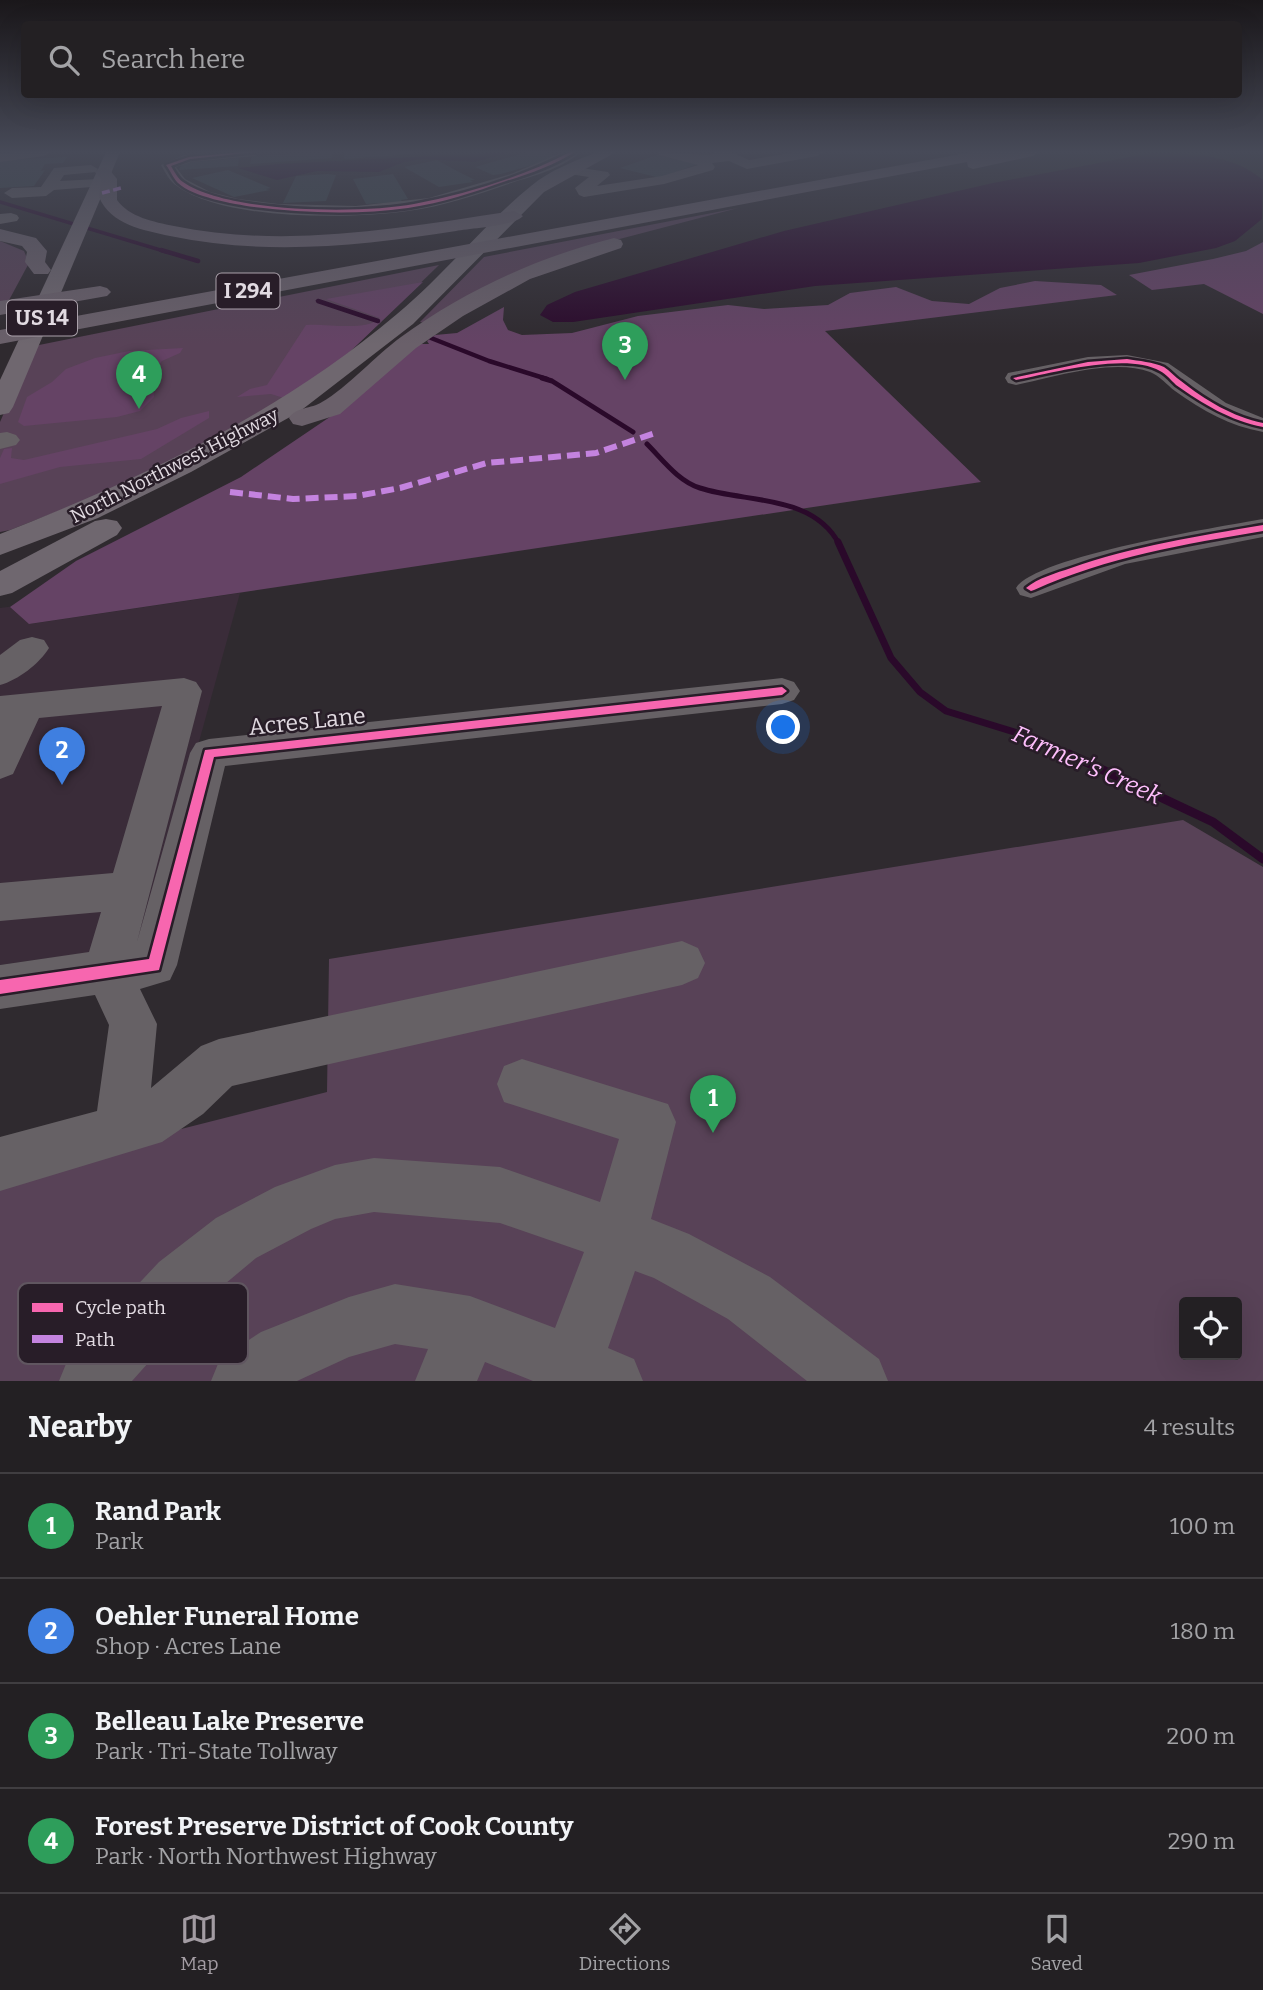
<!DOCTYPE html>
<html lang="en">
<head>
<meta charset="utf-8">
<style>
	body { margin:0; font-family:Bitter,serif; background:#2f2d30; color:#f1f3f6 }
	.controls { position:absolute; right:21px; bottom:21px; display:grid; overflow:hidden; border-radius:7px; box-shadow:0 7px 28px #0002 }
	.controls button { width:63px; height:63px; display:grid; place-items:center; padding:0; border:0; border-bottom:2px solid #403e41; background:#232023; color:#f1f3f6; font:35px sans-serif }
	.you { position:absolute; left:784px; top:728px; width:24px; height:24px; margin:-18px; border:5px solid #fff; border-radius:50%; background:#1a73e8; box-shadow:0 0 0 10px #1a73e833 }
	.badge { display:grid; place-items:center; width:46px; height:46px; border-radius:50%; background:#a39ca3; color:#fff; font-size:23px; font-weight:700 }
	.pin { position:absolute; translate:-50% -58px; filter:drop-shadow(0 2px 4px #0008) }
	.pin::after { content:''; position:absolute; top:37px; width:24px; height:21px; background:inherit; clip-path:polygon(0 0,100% 0,50% 100%) }
	.list { margin:0; padding:0; list-style:none }
	h2 { display:flex; justify-content:space-between; align-items:center; height:91px; margin:0; padding:0 28px; font-size:30px }
	h2 small { font-size:23px; font-weight:400; color:#a3a3a6 }
	.list li { display:grid; grid-template-columns:46px 1fr auto; gap:21px; align-items:center; box-sizing:border-box; height:105px; padding:0 28px; border-top:2px solid #403e41 }
	.list b { display:block; font-size:26px; white-space:nowrap }
	.list p { margin:0; font-size:23px; white-space:nowrap; color:#a3a3a6 }
	.list em { font-size:23px; font-style:normal; color:#a3a3a6 }
	.icon { flex:none; width:38px; height:38px; fill:none; stroke:currentColor; stroke-width:2; stroke-linecap:round; stroke-linejoin:round }
	.map { position:relative; flex:none; width:1263px; height:1381px; overflow:hidden }
	.search { position:absolute; background:#232023; box-shadow:0 7px 28px #0002; left:21px; right:21px; top:21px; height:77px; display:flex; align-items:center; gap:18px; box-sizing:border-box; padding:0 24px; border-radius:7px; color:#a3a3a6; font-size:26px }
	.sheet { height:511px; background:#232023 }
	nav { display:flex; justify-content:space-around; align-items:center; box-sizing:border-box; height:98px; border-top:2px solid #403e41; background:#232023; font-size:19px; color:#a3a3a6 }
	nav a { display:grid; justify-items:center; gap:4px }
	nav .on { color:#a39ca3 }
	.map>svg:first-child { display:block }
	.built { fill:#3a2c39 }
	.green { fill:#584257; fill-rule:evenodd }
	.forest { fill:#654365 }
	.water { fill:#2a092a }
	.lines { fill:none; stroke-linecap:round; stroke-linejoin:round }
	.stream-far4 { stroke:#2a092a; stroke-width:3.5 }
	.stream-far3 { stroke:#2a092a; stroke-width:4.5 }
	.stream-far2 { stroke:#2a092a; stroke-width:5 }
	.stream-far1 { stroke:#2a092a; stroke-width:7 }
	.stream { stroke:#2a092a; stroke-width:9 }
	.building { fill:#3b484c }
	.minor { fill:#666165; fill-rule:evenodd }
	.major { fill:#6f676f; fill-rule:evenodd }
	.highway { fill:#6a606a; fill-rule:evenodd }
	.quiet-far1 { stroke:#c483df; stroke-width:3.5; stroke-dasharray:8 3.5; stroke-linecap:butt }
	.quiet { stroke:#c483df; stroke-width:6; stroke-dasharray:13 6; stroke-linecap:butt }
	.cycleway-casing { stroke:#281d28; stroke-width:5 }
	.cycleway { fill:#f766af; fill-rule:evenodd }
	.labels { text-anchor:middle; stroke-width:5; stroke-linejoin:round; paint-order:stroke }
	.far-street-label { font-size:19px; fill:#e1dae1; stroke:#281d28 }
	.shield { fill:#281d28; stroke:#aaa1aa; stroke-width:2 }
	.shield-label { font-size:21px; font-weight:bold; fill:#e1dae1 }
	.street-label { font-size:23px; fill:#e1dae1; stroke:#281d28 }
	.water-label { font-size:24px; font-style:italic; fill:#febefc; stroke:#281d28 }
	.key { fill:#281d28; stroke:#605660; stroke-width:2 }
	.key-label { font-size:19px; fill:#e1dae1 }
</style>
</head>
<body>
<div class="map">
<svg width="1263" height="1381" viewBox="0 0 1263 1381">
	<rect width="100%" height="100%" fill="#2f2a2f"/>
	<path class="built" d="M240,593L143,945L0,965V608L45,602L30,624Z"/>
	<g class="green">
		<path d="M738,208L589,247L425,323L420,322L484,257Z"/>
		<path d="M0,241L24,251L29,263L8,302L0,304Z"/>
		<path d="M439,265L336,365L287,399L130,483L10,530L0,532V422L27,360L39,345Z"/>
		<path d="M1183,820L1263,867V1381H0V1175L327,1092L329,959ZM1184,1302H1237V1355H1184Z"/>
	</g>
	<g class="forest">
		<path d="M1263,242V314L1204,284L1152,290L1129,275L1213,259L1246,251Z"/>
		<path d="M1035,281L1101,285L1117,295L825,331L981,482L29,624L10,607L76,561L241,477L349,404L416,344H429L427,341L435,335L457,333L504,307L503,320L508,330L522,335L572,333L638,316L728,305L764,309L828,305L850,293L896,287L932,301L969,304L1000,288Z"/>
		<path d="M423,282L336,365L287,399L271,394L237,397L250,389L267,385L306,325C326,323 366,332 380,318L326,299Z"/>
		<path d="M183,348L180,353L162,361L153,371L154,397L140,411L117,417L24,426L18,422L27,397L52,382L66,369L95,358L129,351Z"/>
		<path d="M209,411V418L141,459L60,467L0,484V458L4,449L12,448L11,458L24,460L157,429L181,418Z"/>
	</g>
	<g class="water">
		<path d="M510,152L475,162L422,159L404,162L379,172L317,171L277,180L238,168L278,164Z"/>
		<path d="M1151,153C1189,153 1233,154 1263,180L1262,219L1235,241L1216,248L1139,263L815,286L573,322H553L540,315L547,305L575,292L784,231L993,183Z"/>
	</g>
	<g class="lines">
		<path class="stream-far4" d="M0,202L167,252"/>
		<g class="stream-far3">
			<path d="M161,250L198,261"/>
			<path d="M318,301L378,321"/>
			<path d="M431,338L489,361L547,379"/>
		</g>
		<g class="stream-far2">
			<path d="M542,378L552,381L633,432"/>
			<path d="M647,444C663,460 678,481 700,488C746,503 813,494 839,544"/>
		</g>
		<path class="stream-far1" d="M838,542L891,658L920,692L946,711L1034,738L1072,756"/>
		<path class="stream" d="M1069,754L1213,822L1263,859"/>
	</g>
	<g class="building">
		<path d="M323,152H331L332,158L250,164L252,156Z"/>
		<path d="M344,152H414V154L344,159Z"/>
		<path d="M528,152H545L560,157L501,174L493,175L475,167Z"/>
		<path d="M657,155L698,164L660,178L620,168Z"/>
		<path d="M67,157L63,163L45,164L41,171L45,170L34,186L0,188V160Z"/>
		<path d="M239,158L238,166L179,170L182,163Z"/>
		<path d="M437,160L457,171L475,180H470L473,182L439,187L404,167Z"/>
		<path d="M228,170L271,188L266,189L270,190L234,197L192,178Z"/>
		<path d="M328,174L336,175L326,201L283,203L296,176Z"/>
		<path d="M393,174L408,199L401,200L403,202L366,204L353,179Z"/>
	</g>
	<g class="lines">
		<g class="minor">
			<path d="M14,152H51L44,156L0,162V154Z"/>
			<path d="M211,152H262L255,156L191,162L176,167L185,179L210,192L238,199L278,204L356,206L429,198L511,174L563,152H580C565,167 537,175 517,181C482,193 445,206 408,211C351,219 225,221 177,186C170,182 165,172 161,165L184,155Z"/>
			<path d="M657,152C677,152 696,156 715,154L713,152H731L749,160L795,152H824L817,156L747,169L729,161L712,163L715,167L713,170L664,184L584,197L579,195L575,188L589,177L563,173L561,170L568,166L608,172L610,175L597,186L662,176L698,165L659,155Z"/>
			<path d="M91,165L98,169L96,172L64,175L60,181L99,179L106,183L104,186L54,190L46,196L12,198L4,193L12,188L41,187L54,168Z"/>
			<path d="M11,213L17,215L19,218L17,221L0,224V214Z"/>
			<path d="M1127,355L1168,363L1226,403L1263,418V432C1230,426 1203,411 1175,391C1167,385 1160,376 1150,372C1113,358 1054,377 1016,385L1008,383L1005,378L1008,373L1088,357Z"/>
			<path d="M7,432L16,435L20,440L16,445L0,449V433Z"/>
			<path d="M1263,519V537L1125,564L1031,598L1020,595L1016,588C1036,556 1219,527 1263,519Z"/>
			<path d="M32,637L44,640L49,648C39,664 18,680 0,685V655L20,640Z"/>
			<path d="M184,678L196,682L202,691L137,942L190,753L196,743L209,739L782,678L794,682L800,691L794,700L782,704L225,766L177,965L170,980L140,989L157,1024L151,1088L201,1046L219,1039L682,941L698,948L705,963L698,978L682,985L232,1086L203,1114L162,1142L0,1191V1137L97,1111L109,1025L95,995L0,1009V965L89,952L101,912L0,921V883L113,873L162,706L39,718L13,774L0,779V696Z"/>
			<path d="M522,1059L668,1104L676,1122L651,1219L689,1234L770,1277L879,1359L888,1381H807L728,1319L654,1278L635,1271L608,1348L634,1359L643,1381H533L485,1362L477,1381H415L428,1349L395,1344L349,1357L297,1381H211L220,1359L261,1332L349,1297L395,1284L470,1296L555,1328L584,1252L500,1223L374,1212L335,1219L311,1229L256,1258L201,1304L132,1381H59L68,1359L159,1262L216,1218L275,1187L335,1165L374,1158L500,1167L600,1202L619,1139L504,1102L497,1084L504,1066Z"/>
		</g>
		<g class="major">
			<path d="M106,152H120L13,407L9,413L0,415V380Z"/>
			<path d="M597,152H616L544,192L413,324L299,412L191,472L98,518L0,555V534C141,479 280,413 397,314C444,275 483,225 531,186C550,170 575,161 597,152Z"/>
			<path d="M106,519L117,521L122,528L117,535L12,593L0,596V571L95,521Z"/>
		</g>
		<g class="highway">
			<path d="M972,152H1040L1033,156L973,169L968,167L967,162L0,344V330Z"/>
			<path d="M103,167L109,169L117,179V200C129,217 154,222 174,226C287,249 401,228 514,211L523,216C515,226 471,228 456,231C361,246 266,256 170,236C143,230 111,225 99,197L101,179L95,172Z"/>
			<path d="M0,229L36,238L47,251L45,262L51,270L48,274H34L25,262L27,252L22,246L0,241Z"/>
			<path d="M614,238L621,240L623,244L621,248L530,279L463,316L416,348L340,414L302,426L293,424L289,418C296,407 311,409 322,402C347,388 376,355 401,337C464,291 538,257 614,238Z"/>
			<path d="M100,286L107,288L111,292L107,296L0,315V301Z"/>
		</g>
		<path class="quiet-far1" d="M102,193L121,188"/>
		<path class="quiet" d="M230,492L293,499L357,496L400,488L487,463L596,453L655,433"/>
		<g class="cycleway-casing">
			<g id="cycleway">
				<path d="M242,152H257L190,159L171,166C174,171 178,179 183,182C227,213 361,214 414,204C467,194 522,177 570,152H575C554,165 530,174 506,181C475,192 442,203 408,208C357,215 304,213 254,207C233,204 193,197 178,183C173,178 170,170 166,165L189,157Z"/>
				<path d="M1127,359C1139,361 1153,362 1164,367C1170,371 1175,377 1181,381C1205,400 1233,417 1263,423V427C1231,421 1203,404 1176,385C1171,380 1166,374 1160,371C1127,352 1052,373 1016,380L1013,378L1088,362Z"/>
				<path d="M1263,525V531C1185,544 1107,557 1034,590L1031,591L1026,588C1038,578 1056,573 1071,568C1133,546 1199,536 1263,525Z"/>
				<path d="M782,687L787,691L782,695L214,757L159,970L0,994V980L149,959L205,750Z"/>
			</g>
		</g>
		<use href="#cycleway" class="cycleway"/>
	</g>
	<linearGradient id="sky" x2="0" y2="1"><stop stop-color="#1a171a"/><stop offset="0.44" stop-color="#474a58"/><stop offset="1" stop-color="#474a58" stop-opacity="0"/></linearGradient>
	<rect width="1263" height="345" fill="url(#sky)"/>
	<g class="labels">
		<g class="far-street-label">
			<text transform="translate(174 465) rotate(-27)" y="7">North Northwest Highway</text>
		</g>
		<g class="shield">
			<rect x="216.5" y="273.5" width="63" height="35" rx="5"/>
			<rect x="7" y="300.5" width="70" height="35" rx="5"/>
		</g>
		<g class="shield-label">
			<text x="248" y="298">I 294</text>
			<text x="42" y="325">US 14</text>
		</g>
		<g class="street-label">
			<text transform="translate(307 721) rotate(-6)" y="8">Acres Lane</text>
		</g>
		<g class="water-label">
			<text transform="translate(1087 765) rotate(24)" y="8">Farmer's Creek</text>
		</g>
	</g>
	<rect x="18" y="1283" width="230" height="81" rx="10" class="key"/>
	<rect x="32" y="1303" width="31" height="9" fill="#f766af"/>
	<rect x="32" y="1335" width="31" height="8" fill="#c483df"/>
	<g class="key-label">
		<text x="75" y="1314">Cycle path</text>
		<text x="75" y="1346">Path</text>
	</g>
</svg>
<div class="controls">
<button><svg class="icon" aria-label="locate" viewBox="0 0 24 24"><circle cx="12" cy="12" r="6"/><path d="M12 2v4M12 18v4M2 12h4M18 12h4"/></svg></button>
</div>
<div class="you"></div>
<div class="pin badge" style="left:713px;top:1133px;background:#2e9e5b">1</div>
<div class="pin badge" style="left:62px;top:785px;background:#3f7fe0">2</div>
<div class="pin badge" style="left:625px;top:380px;background:#2e9e5b">3</div>
<div class="pin badge" style="left:139px;top:409px;background:#2e9e5b">4</div>
<div class="search"><svg class="icon" aria-label="search" viewBox="0 0 24 24"><circle cx="10" cy="10" r="6"/><path d="M15 15l6 6"/></svg>Search here</div>
</div>
<section class="sheet">
<h2>Nearby<small>4 results</small></h2>
<ul class="list">
<li><span class="badge" style="background:#2e9e5b">1</span><div><b>Rand Park</b><p>Park</p></div><em>100 m</em></li>
<li><span class="badge" style="background:#3f7fe0">2</span><div><b>Oehler Funeral Home</b><p>Shop · Acres Lane</p></div><em>180 m</em></li>
<li><span class="badge" style="background:#2e9e5b">3</span><div><b>Belleau Lake Preserve</b><p>Park · Tri-State Tollway</p></div><em>200 m</em></li>
<li><span class="badge" style="background:#2e9e5b">4</span><div><b>Forest Preserve District of Cook County</b><p>Park · North Northwest Highway</p></div><em>290 m</em></li>
</ul>
</section>
<nav>
<a class="on"><svg class="icon" aria-label="map" viewBox="0 0 24 24"><path d="M3 6l6-2 6 2 6-2v14l-6 2-6-2-6 2zM9 4v14M15 6v14"/></svg>Map</a>
<a><svg class="icon" aria-label="directions" viewBox="0 0 24 24"><path d="M12 3l9 9-9 9-9-9zM9 14v-3h6M13 9l2 2-2 2"/></svg>Directions</a>
<a><svg class="icon" aria-label="saved" viewBox="0 0 24 24"><path d="M7 4h10v16l-5-4-5 4z"/></svg>Saved</a>
</nav>
</body>
</html>
